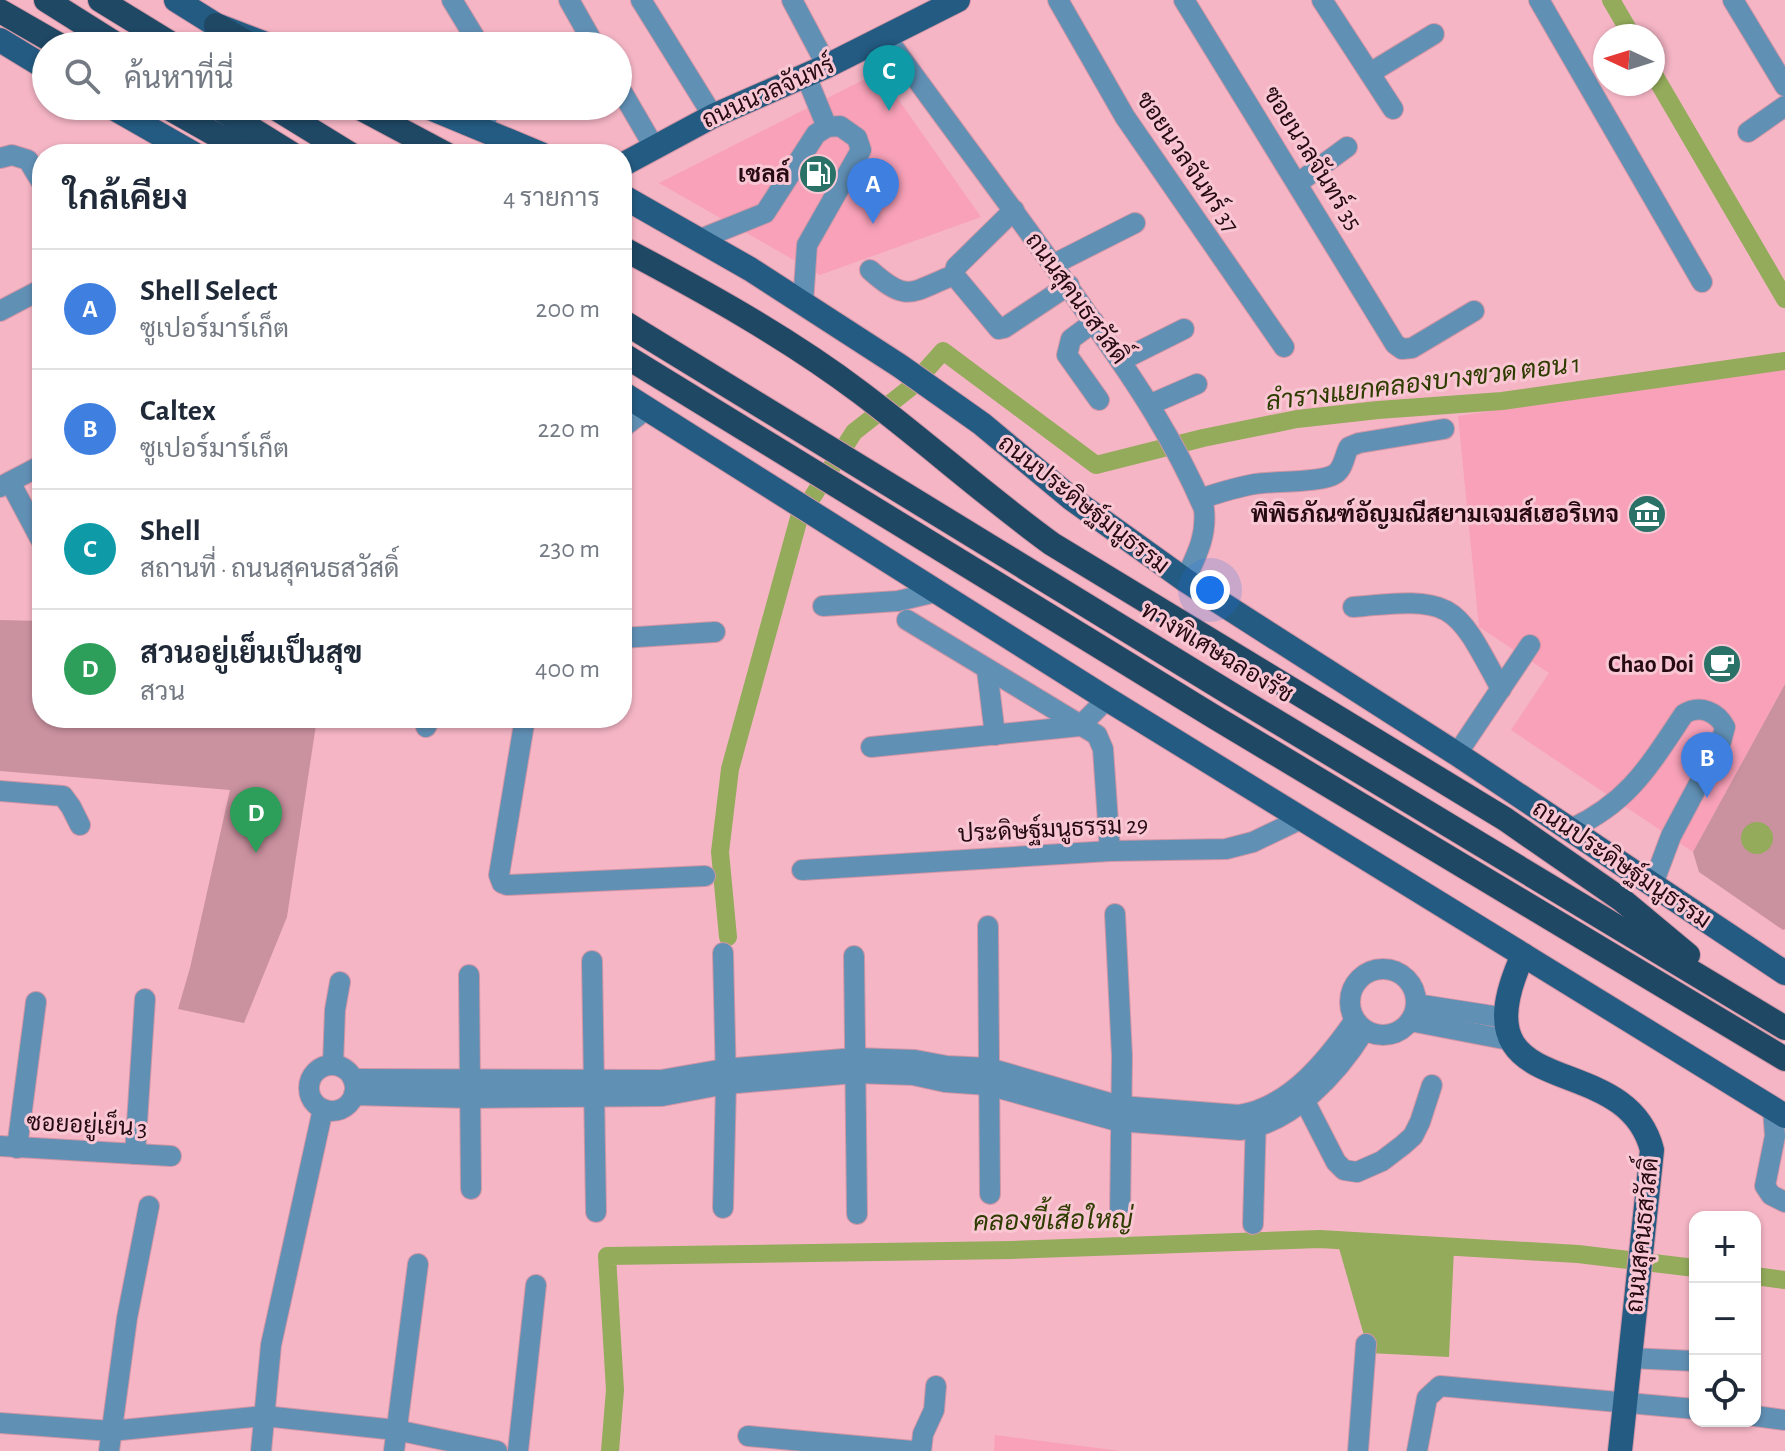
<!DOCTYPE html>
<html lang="th">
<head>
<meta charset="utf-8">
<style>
	body { margin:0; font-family:"Alegreya Sans",Sarabun,sans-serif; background:#f2f2f3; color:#1f2937 }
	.controls { position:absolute; right:24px; bottom:24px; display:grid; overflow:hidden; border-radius:16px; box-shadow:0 2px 6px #0004 }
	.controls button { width:72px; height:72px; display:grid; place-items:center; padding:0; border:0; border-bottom:2px solid #e0e1e3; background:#fff; color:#1f2937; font:40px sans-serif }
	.compass { position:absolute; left:1593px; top:24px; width:72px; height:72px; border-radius:50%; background:#fff; box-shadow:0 2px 6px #0004; rotate:274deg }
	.you { position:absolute; left:1210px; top:590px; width:28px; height:28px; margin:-20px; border:6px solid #fff; border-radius:50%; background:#1a73e8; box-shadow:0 0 0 12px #1a73e833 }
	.badge { display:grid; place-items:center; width:52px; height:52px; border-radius:50%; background:#2a7167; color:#fff; font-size:26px; font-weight:700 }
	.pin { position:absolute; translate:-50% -66px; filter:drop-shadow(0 2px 4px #0008) }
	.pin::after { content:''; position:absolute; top:42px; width:28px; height:24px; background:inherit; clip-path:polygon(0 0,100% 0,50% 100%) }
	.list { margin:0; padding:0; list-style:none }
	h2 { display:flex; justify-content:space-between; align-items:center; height:104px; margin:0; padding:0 32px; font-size:34px }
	h2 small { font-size:26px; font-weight:400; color:#747a83 }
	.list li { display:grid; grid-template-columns:52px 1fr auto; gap:24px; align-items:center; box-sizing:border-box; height:120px; padding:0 32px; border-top:2px solid #e0e1e3 }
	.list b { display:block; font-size:30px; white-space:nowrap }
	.list p { margin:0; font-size:26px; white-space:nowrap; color:#747a83 }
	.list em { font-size:26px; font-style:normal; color:#747a83 }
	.icon { flex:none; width:44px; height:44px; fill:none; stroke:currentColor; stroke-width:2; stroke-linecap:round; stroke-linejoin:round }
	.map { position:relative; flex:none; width:1785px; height:1451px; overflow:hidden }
	.search { position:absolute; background:#fff; box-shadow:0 2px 6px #0004; left:32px; top:32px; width:600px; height:88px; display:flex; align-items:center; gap:20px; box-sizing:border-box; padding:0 28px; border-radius:44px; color:#747a83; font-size:30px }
	.panel { position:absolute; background:#fff; box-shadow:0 2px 6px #0004; left:32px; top:144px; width:600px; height:584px; border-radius:32px }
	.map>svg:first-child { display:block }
	.built { fill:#f8a1b8 }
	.green { fill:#ca919f }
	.water { fill:#93ab5b }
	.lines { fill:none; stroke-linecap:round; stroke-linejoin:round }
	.canal { stroke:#93ab5b; stroke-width:18 }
	.minor-casing { stroke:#d096a5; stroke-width:22 }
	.major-casing { stroke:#d096a5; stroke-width:26 }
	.highway-casing { stroke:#d096a5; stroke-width:26 }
	.minor { stroke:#6190b5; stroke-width:20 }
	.major { stroke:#245b82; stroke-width:24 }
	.highway { stroke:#1f4865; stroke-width:24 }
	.labels { text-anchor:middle; stroke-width:6; stroke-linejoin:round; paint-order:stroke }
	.street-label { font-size:24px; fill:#250a12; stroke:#f9c7d3 }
	.poi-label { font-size:24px; font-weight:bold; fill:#250a12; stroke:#f9c7d3; text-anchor:end }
	.water-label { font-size:26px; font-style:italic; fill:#2e3c00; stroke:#f9c7d3 }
</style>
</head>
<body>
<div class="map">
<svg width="1785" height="1451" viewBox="0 0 1785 1451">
	<rect width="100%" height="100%" fill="#f5b5c5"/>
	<g class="built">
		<path d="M879,72L981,217L820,275L659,183Z"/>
		<path d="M1785,366V684L1693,852L1511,730L1549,673L1479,627L1458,416Z"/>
		<path d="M995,1435L1121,1451H994Z"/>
	</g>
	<g class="green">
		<path d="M0,620L42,621V718H317L287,917L244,1023L178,1009L190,968L230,790L0,771Z"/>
		<path d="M1785,684V929L1783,930L1699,872L1693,852Z"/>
	</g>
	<g class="water">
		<circle cx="1757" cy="838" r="16"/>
		<path d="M1339,1248L1454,1249L1449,1357L1369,1353Z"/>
	</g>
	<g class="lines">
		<g class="canal">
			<path d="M1611,0L1632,36"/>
			<path d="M1653,73L1785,299"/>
			<path d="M728,937L720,852L730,769L799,518L854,432L910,388L943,351L1096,465L1203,438L1297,419L1378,410L1502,401L1785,361"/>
			<path d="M1755,1276L1785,1280"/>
			<path d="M610,1451L615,1390L607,1256L1012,1250L1320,1239L1578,1254L1695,1268"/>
		</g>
		<g class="minor-casing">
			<g id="minor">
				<path d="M452,0L480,46"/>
				<path d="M569,0L595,46"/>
				<path d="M641,0L713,116"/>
				<path d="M792,0L827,66"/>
				<path d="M1058,0L1125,117L1284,347"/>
				<path d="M1184,0L1395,344L1402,349L1412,348L1474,311"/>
				<path d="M1322,0L1393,109"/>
				<path d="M1539,0L1702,282"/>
				<path d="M1733,0L1785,86"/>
				<path d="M886,37C954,132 1026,225 1093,322C1136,382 1175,441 1204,509C1207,537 1196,556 1185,580"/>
				<path d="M1370,73L1434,34"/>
				<path d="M806,76L827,127"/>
				<path d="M618,85L654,147"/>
				<path d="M484,129L489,106"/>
				<path d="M1748,132L1785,106"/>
				<path d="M0,158L12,155L28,160L42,183"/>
				<path d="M1298,183L1347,147"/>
				<path d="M1014,210L956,267L954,275L999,329L1004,328L1069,285"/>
				<path d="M698,240L765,213L816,134L827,127L840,126L857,138L861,150L807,245L803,303"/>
				<path d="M1054,264L1135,223"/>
				<path d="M870,270C908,304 911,292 954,275"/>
				<path d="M0,311L42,289"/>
				<path d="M1094,322L1071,339L1067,355L1099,400"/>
				<path d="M1122,360L1184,329"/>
				<path d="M1151,404L1197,384"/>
				<path d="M622,428L648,408"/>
				<path d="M10,482L42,542"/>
				<path d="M0,487L42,465"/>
				<path d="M1200,499C1218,493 1236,487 1255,484C1274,481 1322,483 1335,474C1344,468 1344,456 1349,447L1359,443L1444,429"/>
				<path d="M823,606L898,601L936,592"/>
				<path d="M1353,607C1454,597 1454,601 1501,689"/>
				<path d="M907,620L1097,735L1103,749L1110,851"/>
				<path d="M622,638L715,632"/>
				<path d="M987,670L995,735"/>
				<path d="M525,718L499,875L502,883L507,885L705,876"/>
				<path d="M426,727L430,718"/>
				<path d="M871,747L1080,726L1107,699"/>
				<path d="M1457,754L1530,645"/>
				<path d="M0,791L63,796L71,807L80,825"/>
				<path d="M1571,829C1630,801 1649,766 1684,714C1700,704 1717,712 1725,727L1721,742L1671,836L1653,884"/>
				<path d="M802,870L1110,851L1226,849L1253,842L1301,819"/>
				<path d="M1115,914L1122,1056L1120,1217"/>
				<path d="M988,926L990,1194"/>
				<path d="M854,956L857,1214"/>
				<path d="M592,961L596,1212"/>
				<circle cx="1383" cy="1002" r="33"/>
				<path d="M469,975L471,1189"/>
				<path d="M1416,1004L1506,1018"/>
				<path d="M1410,1021L1509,1040"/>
				<path d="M333,1064L335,1010L340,982"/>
				<circle cx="332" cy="1088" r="23"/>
				<path d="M353,1079L661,1080L724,1069L855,1058L915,1060L947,1066L989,1068L1120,1106L1239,1115C1290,1107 1327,1060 1355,1020"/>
				<path d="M1299,1090L1336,1162L1344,1170L1357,1172L1382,1161L1403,1145L1413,1136L1420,1122L1432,1085"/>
				<path d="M354,1095L469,1098L662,1096L726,1084L855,1073L913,1075L945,1082L988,1085L1117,1121L1240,1130C1292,1124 1338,1073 1364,1031"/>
				<path d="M1773,1109L1775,1136L1765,1186L1771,1195L1785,1202"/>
				<path d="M0,1146L171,1156"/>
				<path d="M17,1148L36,1002"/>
				<path d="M135,1154L145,999"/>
				<path d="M723,1208L726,1084L723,953"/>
				<path d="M1253,1224L1256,1116"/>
				<path d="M1629,1358L1695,1361"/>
				<path d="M1755,1416L1785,1420"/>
				<path d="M0,1423L111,1431L264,1416L396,1430L497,1451"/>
				<path d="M748,1436L913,1451"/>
				<path d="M109,1451L127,1318L149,1206"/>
				<path d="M261,1451L271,1345L323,1109"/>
				<path d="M394,1451L418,1264"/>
				<path d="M518,1451L536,1285"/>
				<path d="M921,1451L923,1434L934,1410L936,1386"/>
				<path d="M1358,1451L1366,1344"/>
				<path d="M1417,1451L1427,1398L1440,1386L1695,1409"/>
			</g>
		</g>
		<g class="major-casing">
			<g id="major">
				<path d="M176,0L216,25L271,46"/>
				<path d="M0,40L46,68"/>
				<path d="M110,106L194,154"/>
				<path d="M425,106L541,154"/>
				<path d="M622,165L713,116L827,66L958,0"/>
				<path d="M622,196L750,269L900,366L982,424L1072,499L1185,580L1457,754L1785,973"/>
				<path d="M622,393L1107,699L1785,1116"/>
				<path d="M1523,955C1452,1110 1625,1044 1652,1150L1620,1451"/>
			</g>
		</g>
		<g class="highway-casing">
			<g id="highway">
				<path d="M46,0L119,46"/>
				<path d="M100,0L175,46"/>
				<path d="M0,11L61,46"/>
				<path d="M216,25L253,46"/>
				<path d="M165,106L250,154"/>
				<path d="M215,106L292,154"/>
				<path d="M272,106L350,154"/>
				<path d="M356,106L446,154"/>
				<path d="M622,248C703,291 787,337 861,393C926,442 986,496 1052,544L1505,819L1622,900L1688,955"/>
				<path d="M622,321L1231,694L1785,1028"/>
				<path d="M622,354L1216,718L1785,1059"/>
			</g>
		</g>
		<use href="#minor" class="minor"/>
		<use href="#major" class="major"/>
		<use href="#highway" class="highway"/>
	</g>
	<defs>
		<g id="fuel-disc" transform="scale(2)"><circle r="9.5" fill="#2a7167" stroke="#f9c7d3"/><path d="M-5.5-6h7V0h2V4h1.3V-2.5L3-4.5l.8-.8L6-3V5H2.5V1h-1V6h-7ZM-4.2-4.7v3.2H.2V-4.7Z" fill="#fff"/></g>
		<g id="museum-disc" transform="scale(2)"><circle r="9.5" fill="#2a7167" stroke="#f9c7d3"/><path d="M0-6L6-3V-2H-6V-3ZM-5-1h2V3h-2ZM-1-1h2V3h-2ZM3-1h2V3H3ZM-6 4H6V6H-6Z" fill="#fff"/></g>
		<g id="cafe-disc" transform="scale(2)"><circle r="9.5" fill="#2a7167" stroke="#f9c7d3"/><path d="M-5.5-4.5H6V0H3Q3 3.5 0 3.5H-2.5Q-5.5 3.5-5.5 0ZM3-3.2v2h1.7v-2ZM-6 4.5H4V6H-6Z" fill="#fff"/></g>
	</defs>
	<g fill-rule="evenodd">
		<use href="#fuel-disc" x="818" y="174"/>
		<use href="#museum-disc" x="1647" y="514"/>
		<use href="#cafe-disc" x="1722" y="664"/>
	</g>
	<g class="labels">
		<g class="street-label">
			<text transform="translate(768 92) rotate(-24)" y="8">ถนนนวลจันทร์</text>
			<text transform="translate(1313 158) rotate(58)" y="8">ซอยนวลจันทร์ 35</text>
			<text transform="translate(1188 162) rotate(56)" y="8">ซอยนวลจันทร์ 37</text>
			<text transform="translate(1077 298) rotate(54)" y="8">ถนนสุคนธสวัสดิ์</text>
			<text transform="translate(1084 504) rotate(38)" y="8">ถนนประดิษฐ์มนูธรรม</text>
			<text transform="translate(1217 652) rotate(31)" y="8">ทางพิเศษฉลองรัช</text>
			<text transform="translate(1053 829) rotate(-3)" y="8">ประดิษฐ์มนูธรรม 29</text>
			<text transform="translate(1622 864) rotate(34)" y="8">ถนนประดิษฐ์มนูธรรม</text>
			<text transform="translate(87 1125) rotate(3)" y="8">ซอยอยู่เย็น 3</text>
			<text transform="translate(1642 1235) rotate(-84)" y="8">ถนนสุคนธสวัสดิ์</text>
		</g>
		<g class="poi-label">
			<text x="790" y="182">เชลล์</text>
			<text x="1619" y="522">พิพิธภัณฑ์อัญมณีสยามเจมส์เฮอริเทจ</text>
			<text x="1694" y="672">Chao Doi</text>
		</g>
		<g class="water-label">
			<text transform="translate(1423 382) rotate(-7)" y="9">ลำรางแยกคลองบางขวด ตอน 1</text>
			<text transform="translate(1053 1220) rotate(-1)" y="9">คลองขี้เสือใหญ่</text>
		</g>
	</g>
</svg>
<div class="controls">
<button>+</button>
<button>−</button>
<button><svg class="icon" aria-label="locate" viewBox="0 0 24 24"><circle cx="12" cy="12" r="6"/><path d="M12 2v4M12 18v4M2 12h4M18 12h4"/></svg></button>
</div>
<svg class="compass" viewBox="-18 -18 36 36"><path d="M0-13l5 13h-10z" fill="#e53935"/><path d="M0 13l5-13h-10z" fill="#747a83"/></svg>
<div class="you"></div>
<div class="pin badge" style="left:873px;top:224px;background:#3f7fe0">A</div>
<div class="pin badge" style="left:1707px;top:798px;background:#3f7fe0">B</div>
<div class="pin badge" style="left:889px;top:111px;background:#0f9aa8">C</div>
<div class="pin badge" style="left:256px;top:853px;background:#2e9e5b">D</div>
<div class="search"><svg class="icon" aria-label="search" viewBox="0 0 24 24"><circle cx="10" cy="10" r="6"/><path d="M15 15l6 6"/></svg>ค้นหาที่นี่</div>
<section class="panel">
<h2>ใกล้เคียง<small>4 รายการ</small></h2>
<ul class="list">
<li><span class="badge" style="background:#3f7fe0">A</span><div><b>Shell Select</b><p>ซูเปอร์มาร์เก็ต</p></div><em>200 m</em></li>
<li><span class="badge" style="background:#3f7fe0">B</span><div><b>Caltex</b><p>ซูเปอร์มาร์เก็ต</p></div><em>220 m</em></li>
<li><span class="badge" style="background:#0f9aa8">C</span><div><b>Shell</b><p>สถานที่ · ถนนสุคนธสวัสดิ์</p></div><em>230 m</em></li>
<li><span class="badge" style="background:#2e9e5b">D</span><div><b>สวนอยู่เย็นเป็นสุข</b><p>สวน</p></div><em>400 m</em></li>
</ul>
</section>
</div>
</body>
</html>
